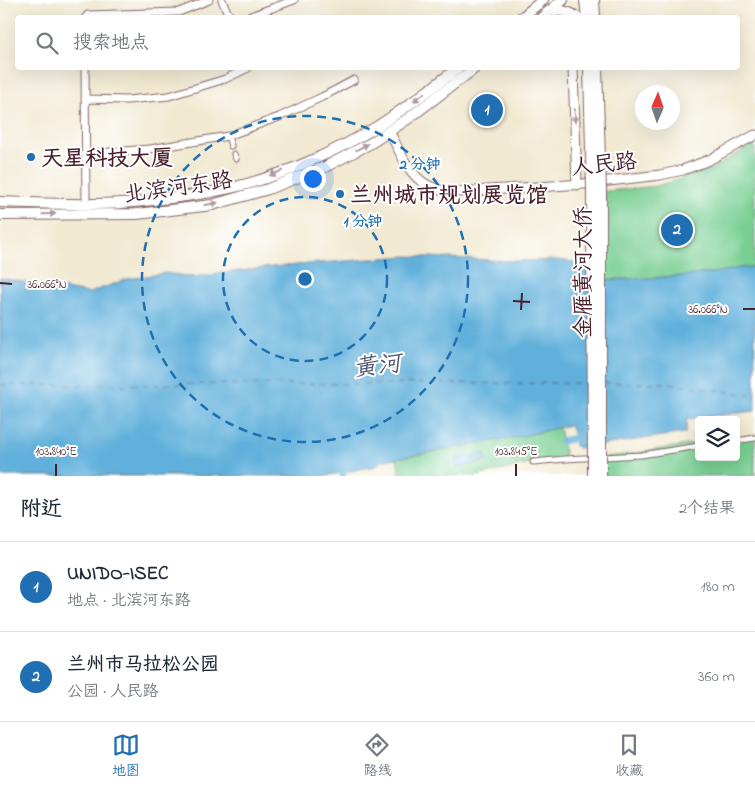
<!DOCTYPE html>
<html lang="zh">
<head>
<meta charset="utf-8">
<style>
	:root { --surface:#fff; --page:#f2f2f3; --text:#1f2937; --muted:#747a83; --line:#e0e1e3; --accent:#1f6fb2 }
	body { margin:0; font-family:"Indie Flower","LXGW WenKai TC",sans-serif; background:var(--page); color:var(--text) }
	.controls { position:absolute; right:15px; bottom:15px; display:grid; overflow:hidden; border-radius:5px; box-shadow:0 5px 20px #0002 }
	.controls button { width:45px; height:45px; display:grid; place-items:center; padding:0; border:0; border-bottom:1px solid var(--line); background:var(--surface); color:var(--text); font:25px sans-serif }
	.compass { position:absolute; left:635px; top:85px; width:45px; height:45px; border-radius:50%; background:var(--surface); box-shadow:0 5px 20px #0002; rotate:2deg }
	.you { position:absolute; left:312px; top:178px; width:18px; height:18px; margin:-12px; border:4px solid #fff; border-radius:50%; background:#1a73e8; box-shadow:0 0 0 8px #1a73e833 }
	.badge { display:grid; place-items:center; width:32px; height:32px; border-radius:50%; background:var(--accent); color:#fff; font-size:16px; font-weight:700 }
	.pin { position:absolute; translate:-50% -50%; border:2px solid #fff; box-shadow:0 1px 5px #0006 }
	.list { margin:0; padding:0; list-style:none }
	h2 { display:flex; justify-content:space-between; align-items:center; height:65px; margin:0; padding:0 20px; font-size:21px }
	h2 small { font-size:16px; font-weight:400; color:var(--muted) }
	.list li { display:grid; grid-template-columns:32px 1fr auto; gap:15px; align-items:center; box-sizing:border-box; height:90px; padding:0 20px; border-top:1px solid var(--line) }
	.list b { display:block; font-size:19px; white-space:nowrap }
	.list p { margin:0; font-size:16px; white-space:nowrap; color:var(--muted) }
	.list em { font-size:16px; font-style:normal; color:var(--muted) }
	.icon { flex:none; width:28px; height:28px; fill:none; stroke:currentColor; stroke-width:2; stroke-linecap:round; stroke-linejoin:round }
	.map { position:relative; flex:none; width:755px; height:476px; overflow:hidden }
	.search { position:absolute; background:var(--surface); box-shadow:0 5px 20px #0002; left:15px; right:15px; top:15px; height:55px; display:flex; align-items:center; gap:12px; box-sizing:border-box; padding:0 18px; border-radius:5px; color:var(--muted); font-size:19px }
	.sheet { height:245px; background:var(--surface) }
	nav { display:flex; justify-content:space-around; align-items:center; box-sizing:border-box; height:70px; border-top:1px solid var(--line); background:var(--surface); font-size:14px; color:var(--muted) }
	nav a { display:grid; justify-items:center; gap:2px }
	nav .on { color:var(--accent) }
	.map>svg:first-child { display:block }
	.green { fill:#79cf93; stroke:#62775f }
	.water { fill:#61b0db; stroke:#566883 }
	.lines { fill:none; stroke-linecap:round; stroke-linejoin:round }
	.canal { stroke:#61b0db; stroke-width:7 }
	.ferry { stroke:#535971; stroke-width:1; stroke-dasharray:6 5; stroke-linecap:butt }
	.pedestrian-casing { stroke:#846665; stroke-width:7 }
	.minor-casing { stroke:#846665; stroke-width:9 }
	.tertiary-casing { stroke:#846665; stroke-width:11 }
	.secondary-casing { stroke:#846665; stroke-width:12 }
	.primary-casing { stroke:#846665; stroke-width:12 }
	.pedestrian { stroke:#fff; stroke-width:5 }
	.minor { stroke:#fff; stroke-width:7 }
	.tertiary { stroke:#fff; stroke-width:9 }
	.secondary { stroke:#fff; stroke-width:10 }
	.primary { stroke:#fff; stroke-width:10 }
	.secondary-bridge-casing { stroke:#846665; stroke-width:12; stroke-linecap:butt }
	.secondary-bridge { stroke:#fff; stroke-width:10 }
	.oneway { fill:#ae9aa0 }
	.ticks { fill:none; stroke:#4a1f2b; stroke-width:2 }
	.ring { fill:none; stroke:#1f6fb2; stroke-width:2.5; stroke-dasharray:9 6 }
	.poi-dot { fill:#1f6fb2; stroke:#fff; stroke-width:2 }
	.labels { text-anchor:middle; stroke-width:4; stroke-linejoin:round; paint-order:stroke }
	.poi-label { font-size:22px; font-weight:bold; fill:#4a1f2b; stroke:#fff; text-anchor:start }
	.street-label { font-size:22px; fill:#4a1f2b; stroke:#fff }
	.water-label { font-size:24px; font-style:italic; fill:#535971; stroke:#fff }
	.ticks-label { font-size:12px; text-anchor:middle; fill:#4a1f2b; stroke:#fff; stroke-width:4; stroke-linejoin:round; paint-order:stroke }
	.centre { fill:#1f6fb2; stroke:#fff; stroke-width:2.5 }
	.ring-label { font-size:15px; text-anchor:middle; font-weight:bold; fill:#1f6fb2; stroke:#fff; stroke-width:4; stroke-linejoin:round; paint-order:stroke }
</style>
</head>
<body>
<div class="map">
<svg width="755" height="476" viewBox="0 0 755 476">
	<rect width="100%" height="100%" fill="#fff"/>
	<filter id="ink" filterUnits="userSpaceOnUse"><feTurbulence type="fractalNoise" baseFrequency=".02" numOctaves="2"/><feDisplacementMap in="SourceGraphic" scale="10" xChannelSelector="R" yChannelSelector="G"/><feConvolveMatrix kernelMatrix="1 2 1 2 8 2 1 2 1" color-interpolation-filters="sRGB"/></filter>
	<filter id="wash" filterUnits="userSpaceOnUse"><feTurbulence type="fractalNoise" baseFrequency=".0096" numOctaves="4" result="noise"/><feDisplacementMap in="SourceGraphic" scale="20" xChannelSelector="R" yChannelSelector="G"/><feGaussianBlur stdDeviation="1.12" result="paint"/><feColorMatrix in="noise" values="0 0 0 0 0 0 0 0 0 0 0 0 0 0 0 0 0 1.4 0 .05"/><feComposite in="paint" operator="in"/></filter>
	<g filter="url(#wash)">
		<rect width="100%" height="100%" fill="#f1e9d1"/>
		<path class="green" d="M755 143V267C741 267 727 271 713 273 675 277 636 279 598 280L599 192 656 186 710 170Z
			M559 427 565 456 477 476H400L397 458 527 435Z
			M755 435V476H603V458L699 443V457H736V438Z"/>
		<path class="water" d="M407 256 511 261 557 260 584 263 598 280C636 279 675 277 713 273 727 271 741 267 755 267V411L687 419 686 433C650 437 615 444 578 448L575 446V438L570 425 527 435 381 461 376 466 325 476H0V278L89 293 127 279 166 273 192 277 271 267Z
			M485 453 487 461 457 468 455 459Z"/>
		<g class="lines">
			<path class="canal" d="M562 441 575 438 581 432
				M343 463V476"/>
			<path class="ferry" d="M604 383H671L755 396
				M0 385 588 383"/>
		</g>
	</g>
	<g filter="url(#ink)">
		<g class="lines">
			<defs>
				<path id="pedestrian" d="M228 136 231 146
					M234 154 236 159
					M736 441 755 438
					M533 462 565 459 641 455 699 446"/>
				<path id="minor" d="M222 0 230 18
					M85 18 88 15 179 12 209 0
					M245 18 294 0
					M85 68 86 204
					M85 99 127 100 169 96 225 79 248 68
					M85 154 150 149 228 136 279 117 322 97 354 80"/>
				<path id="tertiary" d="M573 68 577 185
					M389 131C407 165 414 191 457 192L583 184 660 175 683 170 709 160 755 135"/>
				<path id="secondary" d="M585 0 587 18
					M594 0 595 18
					M548 12C559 9 569 11 578 18"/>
				<path id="primary" d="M521 18 543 0
					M541 18 563 0
					M0 202C40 203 81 206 122 203 160 200 198 196 235 187 282 176 337 151 378 126 406 108 432 88 458 68
					M0 215 137 214 212 205 268 189 325 167 371 143 409 118 475 68"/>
			</defs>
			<use href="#pedestrian" class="pedestrian-casing"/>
			<use href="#minor" class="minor-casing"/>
			<use href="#tertiary" class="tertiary-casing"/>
			<use href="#secondary" class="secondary-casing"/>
			<use href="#primary" class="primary-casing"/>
			<use href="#pedestrian" class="pedestrian"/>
			<use href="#minor" class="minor"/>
			<use href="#tertiary" class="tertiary"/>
			<use href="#secondary" class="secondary"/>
			<use href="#primary" class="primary"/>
			<defs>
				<path id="secondary-bridge" d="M589 68 592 190 593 476
					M597 68 601 190V476"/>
			</defs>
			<use href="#secondary-bridge" class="secondary-bridge-casing"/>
			<use href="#secondary-bridge" class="secondary-bridge"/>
		</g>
		<defs><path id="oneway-solid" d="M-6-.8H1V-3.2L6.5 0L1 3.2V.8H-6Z" transform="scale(1.25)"/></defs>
		<g class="oneway">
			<use href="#oneway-solid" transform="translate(419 97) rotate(143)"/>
			<use href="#oneway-solid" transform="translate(575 116) rotate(88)"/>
			<use href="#oneway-solid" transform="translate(362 147) rotate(-28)"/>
			<use href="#oneway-solid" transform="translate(276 173) rotate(159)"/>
			<use href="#oneway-solid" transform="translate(211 204) rotate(-10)"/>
			<use href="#oneway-solid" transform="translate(49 214) rotate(-1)"/>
		</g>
	</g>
	<path class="ticks" d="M0 283 12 284M513 301 530 302M743 309H755M521 310 522 293M56 476V464M516 476V464"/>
	<g class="ring">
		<circle cx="305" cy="279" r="82"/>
		<circle cx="305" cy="279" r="163"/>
	</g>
	<g class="poi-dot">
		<circle cx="31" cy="157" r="5"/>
		<circle cx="340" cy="194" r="5"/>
	</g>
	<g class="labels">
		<g class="poi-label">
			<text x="41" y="165">天星科技大厦</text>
			<text x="350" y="202">兰州城市规划展览馆</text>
		</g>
		<g class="street-label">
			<text transform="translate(604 163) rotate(-6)" y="8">人民路</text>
			<text transform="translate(178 186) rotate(-8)" y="8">北滨河东路</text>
			<text transform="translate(582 272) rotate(-90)" y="8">金雁黄河大侨</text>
		</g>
		<g class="water-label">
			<text transform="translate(377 365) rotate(-7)" y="8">黄河</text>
		</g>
	</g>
	<g class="ticks-label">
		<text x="47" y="288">36.066°N</text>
		<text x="708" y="313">36.066°N</text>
		<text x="56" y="455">103.840°E</text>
		<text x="516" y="455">103.845°E</text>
	</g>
	<circle cx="305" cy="279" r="8" class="centre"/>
	<g class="ring-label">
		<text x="420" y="169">2 分钟</text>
		<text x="363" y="226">1 分钟</text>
	</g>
</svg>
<div class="controls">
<button><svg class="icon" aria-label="layers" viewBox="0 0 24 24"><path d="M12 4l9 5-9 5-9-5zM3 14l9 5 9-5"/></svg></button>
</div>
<svg class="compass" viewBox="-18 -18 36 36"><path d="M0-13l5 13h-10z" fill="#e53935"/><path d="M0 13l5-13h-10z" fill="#747a83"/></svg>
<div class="you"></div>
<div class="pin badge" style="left:487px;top:110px">1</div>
<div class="pin badge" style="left:677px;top:230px">2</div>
<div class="search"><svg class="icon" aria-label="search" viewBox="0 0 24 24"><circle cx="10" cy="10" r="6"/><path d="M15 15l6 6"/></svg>搜索地点</div>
</div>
<section class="sheet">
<h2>附近<small>2个结果</small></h2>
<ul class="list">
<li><span class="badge">1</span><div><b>UNIDO-ISEC</b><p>地点 · 北滨河东路</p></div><em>180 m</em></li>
<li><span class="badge">2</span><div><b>兰州市马拉松公园</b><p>公园 · 人民路</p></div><em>360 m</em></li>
</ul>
</section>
<nav>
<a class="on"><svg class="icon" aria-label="map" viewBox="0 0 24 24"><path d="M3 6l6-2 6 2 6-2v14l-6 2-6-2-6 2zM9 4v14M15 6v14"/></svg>地图</a>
<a><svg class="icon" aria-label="directions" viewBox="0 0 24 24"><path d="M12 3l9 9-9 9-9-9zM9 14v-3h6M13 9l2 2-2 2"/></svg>路线</a>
<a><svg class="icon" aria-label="saved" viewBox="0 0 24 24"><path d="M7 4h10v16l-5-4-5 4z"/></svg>收藏</a>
</nav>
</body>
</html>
